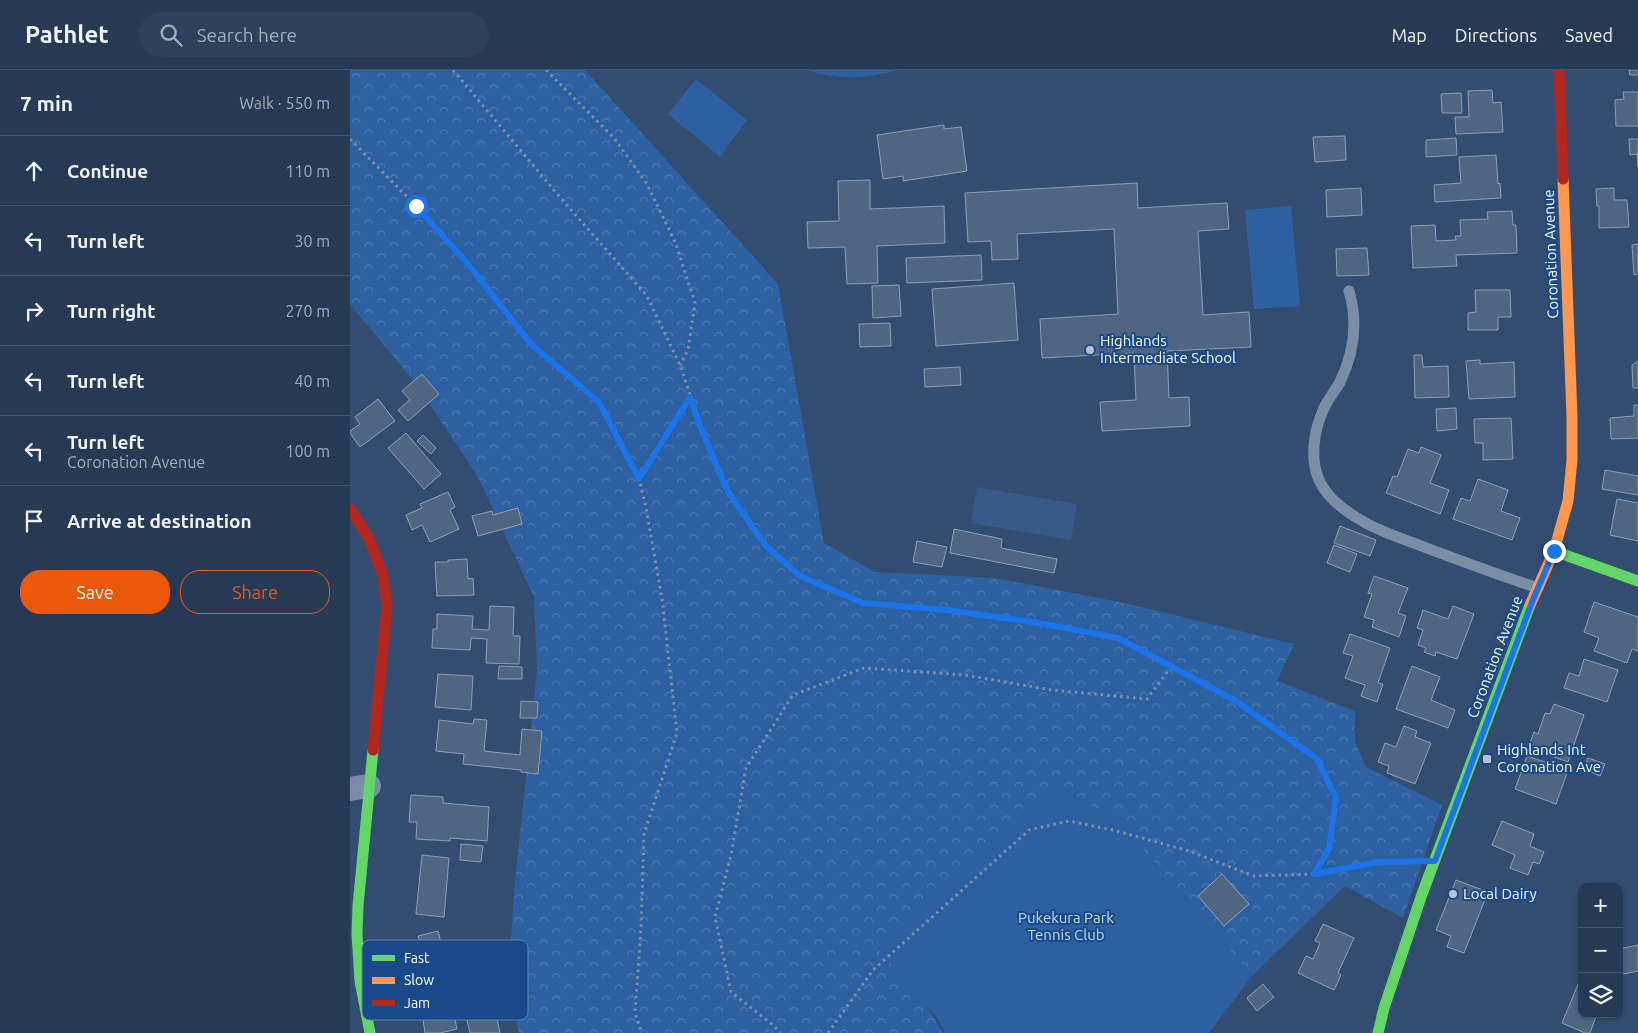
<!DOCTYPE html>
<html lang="en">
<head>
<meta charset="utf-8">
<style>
	:root { --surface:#263a55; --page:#2e415b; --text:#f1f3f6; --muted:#a4adb9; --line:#42546c; --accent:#ea580c }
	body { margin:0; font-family:Ubuntu,sans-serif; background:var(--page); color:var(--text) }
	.controls { position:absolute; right:15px; bottom:15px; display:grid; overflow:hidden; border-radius:10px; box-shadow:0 1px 4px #0004 }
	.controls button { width:45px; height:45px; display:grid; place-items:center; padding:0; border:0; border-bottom:1px solid var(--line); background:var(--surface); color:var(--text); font:25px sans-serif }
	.stop { position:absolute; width:15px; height:15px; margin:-11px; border:4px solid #1a73e8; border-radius:50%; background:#fff }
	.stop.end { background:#1a73e8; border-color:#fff; box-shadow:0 1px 5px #0008 }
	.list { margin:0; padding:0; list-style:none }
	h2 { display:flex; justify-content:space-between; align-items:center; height:65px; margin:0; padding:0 20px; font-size:21px }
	h2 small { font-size:16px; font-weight:400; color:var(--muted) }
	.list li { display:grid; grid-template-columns:32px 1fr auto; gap:15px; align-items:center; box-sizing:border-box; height:70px; padding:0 20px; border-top:1px solid var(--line) }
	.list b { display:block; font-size:19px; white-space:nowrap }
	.list p { margin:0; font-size:16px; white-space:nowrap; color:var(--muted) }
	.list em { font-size:16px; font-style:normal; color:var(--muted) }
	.actions { display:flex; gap:10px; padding:15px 20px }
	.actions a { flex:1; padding:11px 0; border:1px solid var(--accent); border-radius:20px; text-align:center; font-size:18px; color:var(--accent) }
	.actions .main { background:var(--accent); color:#fff }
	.icon { flex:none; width:28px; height:28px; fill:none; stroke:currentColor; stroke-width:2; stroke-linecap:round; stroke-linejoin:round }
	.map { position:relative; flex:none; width:1288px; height:963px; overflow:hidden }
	header { display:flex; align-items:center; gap:30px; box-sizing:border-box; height:70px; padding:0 25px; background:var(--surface); border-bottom:1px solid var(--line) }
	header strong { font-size:24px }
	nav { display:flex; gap:28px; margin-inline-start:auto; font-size:18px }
	.search { width:350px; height:45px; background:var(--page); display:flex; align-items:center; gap:12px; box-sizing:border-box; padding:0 18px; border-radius:28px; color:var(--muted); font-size:19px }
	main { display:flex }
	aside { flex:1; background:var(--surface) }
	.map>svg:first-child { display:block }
	.forest { fill:url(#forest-crowns) }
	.park { fill:#2c60a1 }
	.water { fill:#365988 }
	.building { fill:#4f6581; stroke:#8e9eb4 }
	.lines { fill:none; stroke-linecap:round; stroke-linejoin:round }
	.path { stroke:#7a8da5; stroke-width:3; stroke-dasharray:2.5 4; stroke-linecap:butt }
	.lane { stroke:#7a8da5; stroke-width:11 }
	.street { stroke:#7a8da5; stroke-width:24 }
	.fast { stroke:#63d668; stroke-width:11 }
	.slow { stroke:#ff974d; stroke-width:11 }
	.jam { stroke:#b3261e; stroke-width:11 }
	.route { stroke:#1a73e8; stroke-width:6 }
	.poi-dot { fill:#b8c1cd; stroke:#19498b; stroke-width:2 }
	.labels { text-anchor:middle; stroke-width:4; stroke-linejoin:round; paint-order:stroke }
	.street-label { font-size:15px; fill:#fff; stroke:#19498b }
	.poi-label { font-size:15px; fill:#fff; stroke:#19498b; text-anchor:start }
	.park-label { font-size:15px; fill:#c8defa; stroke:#19498b }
	.key { fill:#19498b; stroke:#5e80ae; stroke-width:1 }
	.key-label { font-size:14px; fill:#fff }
</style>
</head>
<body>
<header>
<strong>Pathlet</strong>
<div class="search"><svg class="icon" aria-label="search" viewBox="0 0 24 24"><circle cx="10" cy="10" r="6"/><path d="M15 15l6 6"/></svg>Search here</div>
<nav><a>Map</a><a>Directions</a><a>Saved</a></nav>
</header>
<main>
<aside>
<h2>7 min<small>Walk · 550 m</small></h2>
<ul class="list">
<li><svg class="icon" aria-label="ahead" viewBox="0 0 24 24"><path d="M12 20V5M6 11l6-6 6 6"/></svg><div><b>Continue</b></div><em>110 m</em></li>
<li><svg class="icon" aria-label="left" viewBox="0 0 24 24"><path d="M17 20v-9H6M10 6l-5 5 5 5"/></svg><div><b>Turn left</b></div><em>30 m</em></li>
<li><svg class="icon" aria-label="right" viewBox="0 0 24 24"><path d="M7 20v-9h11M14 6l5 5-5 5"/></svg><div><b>Turn right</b></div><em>270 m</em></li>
<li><svg class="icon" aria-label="left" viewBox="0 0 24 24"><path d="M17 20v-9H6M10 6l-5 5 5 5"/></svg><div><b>Turn left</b></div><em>40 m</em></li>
<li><svg class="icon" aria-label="left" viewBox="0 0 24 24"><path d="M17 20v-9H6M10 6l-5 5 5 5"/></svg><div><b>Turn left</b><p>Coronation Avenue</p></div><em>100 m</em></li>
<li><svg class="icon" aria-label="arrive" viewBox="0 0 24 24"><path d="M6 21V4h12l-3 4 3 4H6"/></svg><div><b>Arrive at destination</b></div></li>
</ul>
<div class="actions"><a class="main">Save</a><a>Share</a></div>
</aside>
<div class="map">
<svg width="1288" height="963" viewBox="0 0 1288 963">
	<defs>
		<pattern id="forest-crowns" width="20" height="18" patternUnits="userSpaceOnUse" patternTransform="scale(1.25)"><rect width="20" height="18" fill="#2c60a1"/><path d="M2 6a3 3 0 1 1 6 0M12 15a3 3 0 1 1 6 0" fill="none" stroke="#4c78af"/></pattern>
	</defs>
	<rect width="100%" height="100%" fill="#334d71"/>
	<path class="forest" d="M0 0H235L428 214 474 473 525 502 645 508 774 533 944 574 927 611 1005 641V672L1016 697 1092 735 1053 848 995 816 902 906 766 749 710 719 529 879 575 933 593 963H169L158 915 164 822 187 601 184 527 128 407 67 315 0 234Z"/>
	<path class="park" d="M457 0H548C518 9 487 10 457 0Z
		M346 9 397 50 370 87 318 44Z
		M941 136 950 236 904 239 895 140Z
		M710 719 766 749 902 906 859 963H595L588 949 529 879Z"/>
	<path class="water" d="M627 417 727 434 721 470 621 453Z"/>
	<path class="building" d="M1279 0H1288V5H1280Z
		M1142 20 1143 33 1151 32 1153 62 1106 64 1105 47H1119L1118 21Z
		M1273 22H1288V56H1266L1265 30 1274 29Z
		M1111 23 1112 43H1092L1091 24Z
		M594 55V59L611 57 617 101 553 111V106L533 109 527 65Z
		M995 66 996 90 965 92 963 67Z
		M1106 68 1107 85 1076 87V70Z
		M1279 69H1288V97L1287 84 1280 85Z
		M1146 85 1148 114 1150 113 1151 128 1085 132 1084 115 1111 113 1109 87Z
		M520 110V139L594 136 595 173 527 176 528 213 497 214 495 177 458 178 457 152 489 151 488 111Z
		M787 113 788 138 877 133 879 159 848 161 853 245 899 242 901 277 817 281 819 328 839 327 840 356 752 361 750 332 786 330 784 283 692 288 690 249 768 244 764 159 667 164 668 189 642 190 641 171 618 172 615 123Z
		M1011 118 1012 145 977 147 976 120Z
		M1264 118V130H1277L1279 157 1249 158V136H1247L1246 119Z
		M1162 141 1163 155H1166L1167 183 1106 185 1107 196 1063 198 1061 156 1085 155 1086 171 1106 170 1105 166H1111L1110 150 1138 149 1137 142Z
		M1288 174V204L1284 205 1282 175Z
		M1017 178 1019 205 987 206 986 179Z
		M631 185 632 210 557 213 556 188Z
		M664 213 668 270 586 276 582 219Z
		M549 215 551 246 523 248 522 216Z
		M1125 220H1160L1161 247H1148V260H1118V243L1126 242Z
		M540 253 541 276 510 277 509 254Z
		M1064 285H1072L1073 297 1098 296 1099 327 1065 328Z
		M1130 290V294L1164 292 1165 327 1119 329 1116 291Z
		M1288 291V318H1283L1282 295Z
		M610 297 611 315 575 317 574 299Z
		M72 304 89 324 58 351 48 340 60 330 52 321Z
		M28 329 45 351 10 377 0 363V361L10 354 5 347Z
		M1284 335H1288V368L1261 369 1260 348 1284 346Z
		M1106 338 1107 359 1087 361 1086 339Z
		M1161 348 1163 389 1133 390V373H1125L1124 349Z
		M56 363 91 404 74 419 38 378Z
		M73 365 86 378 81 384 67 371Z
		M1071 377 1091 385 1080 413 1099 420 1090 444 1036 423 1043 406 1047 407 1058 379 1069 383Z
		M1255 400 1288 406V425L1252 419Z
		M1128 409 1158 420 1151 441 1170 448 1162 470 1103 449 1111 428 1120 431Z
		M98 422 105 437 100 440 109 459 80 472 72 455 62 460 56 445 72 438 70 434Z
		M1267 429 1288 433V471L1260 465Z
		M168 438 172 454 128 466 122 446 142 441 143 445Z
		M990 456 1026 470 1020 486 984 473Z
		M604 459 652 469 651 478 707 489 704 503 600 483Z
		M567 471 597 477 592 497 563 492Z
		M984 475 1007 484 1000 502 977 493Z
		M117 489 118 509 123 508 124 525 87 526 85 492H98V490Z
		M1024 506 1058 518 1048 543 1056 546 1049 567 1022 557 1024 550 1014 547 1022 524 1018 523Z
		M1244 532 1288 547V581L1282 579 1277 593 1244 581 1249 568 1234 562Z
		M140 536 164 537 163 566H170L169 594 136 593 137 569 121 568 120 580 82 578 83 559H87V544L123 546 122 559 139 560Z
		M1103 536 1124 544 1107 589 1086 582 1085 586 1074 582 1076 578 1068 575 1073 560 1067 558 1073 540 1098 549Z
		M1000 564 1040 578 1028 613 1033 614 1027 632 1011 626 1015 615 995 608 1003 586 993 583Z
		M1234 589 1268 600 1257 632 1214 618 1219 603 1229 606Z
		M149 596 172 597V609H148Z
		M1062 596 1090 607 1081 630 1105 640 1098 658 1046 639Z
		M88 604 123 606 121 640 85 637Z
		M171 631 188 632 187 648H170Z
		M1204 634 1234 645 1218 692 1178 678 1184 662 1188 664 1195 643 1200 644Z
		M124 649 137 650 134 681 170 685 172 659 192 661 188 704 171 702V700L113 694 114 684 86 681 89 650 123 654Z
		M1054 656 1067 661 1065 667 1081 673 1065 714 1037 703 1039 696 1028 692 1035 673 1046 677Z
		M1177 686 1218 700 1206 734 1165 719Z
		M1238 688 1255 694 1250 706 1234 699Z
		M61 725 93 727V733L139 737 137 771 100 768V771L66 769 67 752H59Z
		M1152 751 1184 764 1180 776 1194 782 1189 794 1183 792 1178 805 1160 798 1165 785 1142 775Z
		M111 774 133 776 131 792 110 790Z
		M72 785 99 788 94 847 66 844Z
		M872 804 899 834 874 856 848 826Z
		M1106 810 1138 822 1114 883 1097 877 1101 866 1086 860Z
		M973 854 1004 868 988 903 991 905 984 920 948 903 956 886 963 889 970 873 965 871Z
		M88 861 101 913 71 920 61 881 72 879 68 866Z
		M1288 875V901L1269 905V879Z
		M1231 907 1232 944H1247L1240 963H1235L1212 953Z
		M913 914 924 927 907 941 897 928Z
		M101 931 107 959 90 963H75L73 949H75L73 937Z
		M146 943 150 963H120L117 950Z"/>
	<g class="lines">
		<path class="path" d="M103 0 209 126 297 226 330 295 352 361 378 422 416 476 450 506 513 533 597 540 683 552 768 569 821 597 797 629 702 620 615 605 514 598 443 625 396 698 381 785 365 847 381 922 423 955 430 963
			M196 0 264 68 297 114 326 174 345 233 338 280 330 295
			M0 69 66 136 118 194 181 274 249 332 289 409 296 438 312 529 327 663 294 764 291 859 285 943 292 963
			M289 409 340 328
			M964 804 1028 791H1060
			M478 963 523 900 679 760 719 751 763 760 839 781 904 806 964 804 979 779 986 728 967 689 885 631 821 597"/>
		<path class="lane" d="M999 221C1008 252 1004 283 990 312 985 321 978 329 974 338 964 360 959 390 970 412 978 429 998 443 1014 452 1033 463 1054 469 1074 477 1111 491 1149 505 1188 518"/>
		<path class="street" d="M0 719 19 716"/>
		<path class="fast" d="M1204 481 1288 511
			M20 963 10 911 7 864 8 836 23 680
			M1028 963 1034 938 1071 827 1180 535"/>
		<path class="slow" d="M1180 535 1204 481 1218 431 1222 390V347L1213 109"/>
		<path class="jam" d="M1209 0 1213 109
			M0 439 19 469 32 503 37 535 23 680"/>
	</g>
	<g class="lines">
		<path class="route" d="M66 136 118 194 181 274 249 332 289 409 340 327 352 361 378 422 416 476 450 506 513 533 597 540 683 552 768 568 886 631 967 689 986 728 979 779 964 804 1028 792 1085 791 1182 532 1204 481"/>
	</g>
	<g class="poi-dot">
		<circle cx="740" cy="280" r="5"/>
		<rect x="1132" y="684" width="10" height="10" rx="2.5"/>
		<circle cx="1103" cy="824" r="5"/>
	</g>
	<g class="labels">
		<g class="street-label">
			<text transform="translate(1201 184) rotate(-92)" y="5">Coronation Avenue</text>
			<text transform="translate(1145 587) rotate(-69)" y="5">Coronation Avenue</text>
		</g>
		<g class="poi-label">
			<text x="750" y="276">Highlands<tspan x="750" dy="17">Intermediate School</tspan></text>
			<text x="1147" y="685">Highlands Int<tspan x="1147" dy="17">Coronation Ave</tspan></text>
			<text x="1113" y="829">Local Dairy</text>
		</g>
		<g class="park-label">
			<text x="716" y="853">Pukekura Park<tspan x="716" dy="17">Tennis Club</tspan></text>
		</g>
	</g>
	<rect x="12" y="870" width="166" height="80" rx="8" class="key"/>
	<rect x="22" y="885" width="23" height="6" fill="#63d668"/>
	<rect x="22" y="907" width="23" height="7" fill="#ff974d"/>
	<rect x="22" y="930" width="23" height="6" fill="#b3261e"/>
	<g class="key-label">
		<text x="54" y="893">Fast</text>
		<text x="54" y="915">Slow</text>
		<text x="54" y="938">Jam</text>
	</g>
</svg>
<div class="controls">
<button>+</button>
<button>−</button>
<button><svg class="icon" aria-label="layers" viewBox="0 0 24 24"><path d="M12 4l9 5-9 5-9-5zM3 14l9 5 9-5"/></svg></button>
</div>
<div class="stop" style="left:66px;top:136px"></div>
<div class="stop end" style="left:1204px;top:481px"></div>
</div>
</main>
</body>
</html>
